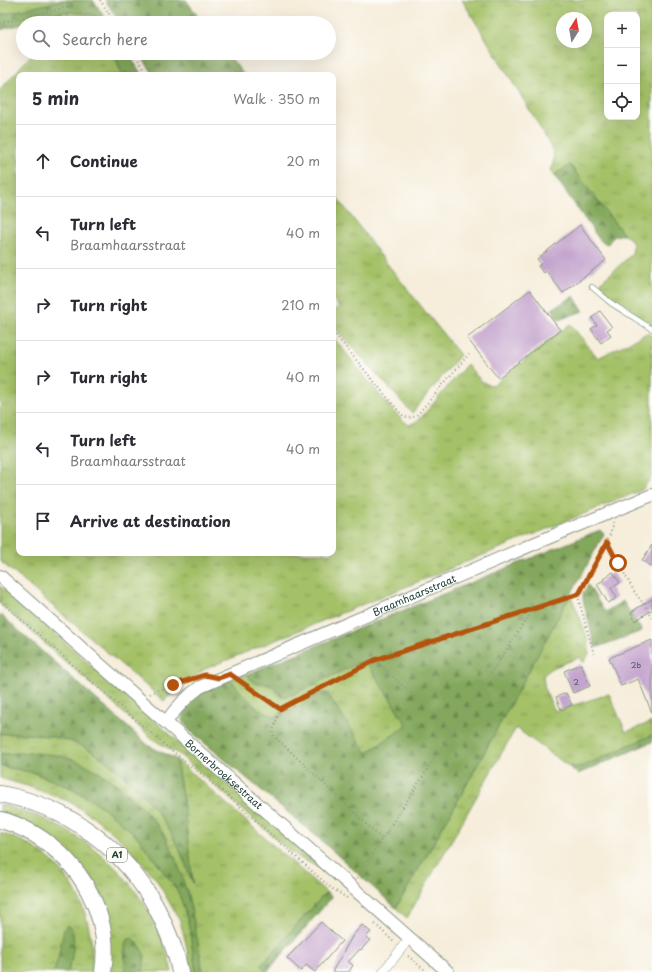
<!DOCTYPE html>
<html lang="en">
<head>
<meta charset="utf-8">
<style>
	:root { --surface:#fff; --page:#f7f7f7; --text:#2b2b33; --muted:#7c7c81; --line:#e1e1e2 }
	body { margin:0; font-family:"Playpen Sans",sans-serif; background:var(--page); color:var(--text) }
	.controls { position:absolute; right:12px; top:12px; display:grid; overflow:hidden; border-radius:8px; box-shadow:0 4px 16px #0002 }
	.controls button { width:36px; height:36px; display:grid; place-items:center; padding:0; border:0; border-bottom:1px solid var(--line); background:var(--surface); color:var(--text); font:20px sans-serif }
	.compass { position:absolute; left:556px; top:12px; width:36px; height:36px; border-radius:50%; background:var(--surface); box-shadow:0 4px 16px #0002; rotate:11deg }
	.stop { position:absolute; width:12px; height:12px; margin:-9px; border:3px solid #b45309; border-radius:50%; background:#fff }
	.stop.end { background:#b45309; border-color:#fff; box-shadow:0 1px 4px #0008 }
	.list { margin:0; padding:0; list-style:none }
	h2 { display:flex; justify-content:space-between; align-items:center; height:52px; margin:0; padding:0 16px; font-size:17px }
	h2 small { font-size:13px; font-weight:400; color:var(--muted) }
	.list li { display:grid; grid-template-columns:26px 1fr auto; gap:12px; align-items:center; box-sizing:border-box; height:72px; padding:0 16px; border-top:1px solid var(--line) }
	.list b { display:block; font-size:15px; white-space:nowrap }
	.list p { margin:0; font-size:13px; white-space:nowrap; color:var(--muted) }
	.list em { font-size:13px; font-style:normal; color:var(--muted) }
	.icon { flex:none; width:22px; height:22px; fill:none; stroke:currentColor; stroke-width:2; stroke-linecap:round; stroke-linejoin:round }
	.map { position:relative; flex:none; width:652px; height:972px; overflow:hidden }
	.search { position:absolute; background:var(--surface); box-shadow:0 4px 16px #0002; left:16px; top:16px; width:320px; height:44px; display:flex; align-items:center; gap:10px; box-sizing:border-box; padding:0 14px; border-radius:22px; color:var(--muted); font-size:15px }
	.panel { position:absolute; background:var(--surface); box-shadow:0 4px 16px #0002; left:16px; top:72px; width:320px; height:484px; border-radius:8px }
	.map>svg:first-child { display:block }
	.grass { fill:url(#grass-tufts); stroke:#627f4e; fill-rule:evenodd }
	.forest { fill:url(#forest-firs); stroke:#517248 }
	.building { fill:#c4a4ce }
	.lines { fill:none; stroke-linecap:round; stroke-linejoin:round }
	.lane-casing { stroke:#8a9587; stroke-width:6 }
	.street-casing { stroke:#8a9587; stroke-width:10 }
	.secondary-casing { stroke:#8a9587; stroke-width:14 }
	.highway-casing { stroke:#8a9587; stroke-width:18 }
	.path { stroke:#8a9587; stroke-width:2; stroke-dasharray:1 3; stroke-linecap:butt }
	.lane { stroke:#fff; stroke-width:4.5 }
	.street { stroke:#fff; stroke-width:9 }
	.secondary { stroke:#fff; stroke-width:12 }
	.highway { stroke:#fff; stroke-width:16 }
	.route { stroke:#b45309; stroke-width:5 }
	.labels { text-anchor:middle; stroke-width:3; stroke-linejoin:round; paint-order:stroke }
	.number-label { font-size:8px; fill:#48575a }
	.shield { fill:#fdfcf7; stroke:#62766e; stroke-width:1 }
	.shield-label { font-size:9px; font-weight:bold; fill:#1f3d34 }
	.street-label { font-size:10px; fill:#1f3d34; stroke:#fdfcf7 }
</style>
</head>
<body>
<div class="map">
<svg width="652" height="972" viewBox="0 0 652 972">
	<defs>
		<pattern id="grass-tufts" width="24" height="20" patternUnits="userSpaceOnUse"><rect width="24" height="20" fill="#a4c168"/><path d="M3 7l-1-3M5 7V3M7 7l1-3M15 17l-1-3M17 17v-4M19 17l1-3" fill="none" stroke="#859e56"/></pattern>
		<pattern id="forest-firs" width="22" height="20" patternUnits="userSpaceOnUse"><rect width="22" height="20" fill="#83a75c"/><path d="M5 1l3.5 6h-7zM16 11l3.5 6h-7z" fill="#6b894d"/></pattern>
	</defs>
	<rect width="100%" height="100%" fill="#fdfcf7"/>
	<filter id="ink" filterUnits="userSpaceOnUse"><feTurbulence type="fractalNoise" baseFrequency=".025" numOctaves="2"/><feDisplacementMap in="SourceGraphic" scale="8" xChannelSelector="R" yChannelSelector="G"/><feConvolveMatrix kernelMatrix="1 2 1 2 8 2 1 2 1" color-interpolation-filters="sRGB"/></filter>
	<filter id="wash" filterUnits="userSpaceOnUse"><feTurbulence type="fractalNoise" baseFrequency=".012" numOctaves="4" result="noise"/><feDisplacementMap in="SourceGraphic" scale="16" xChannelSelector="R" yChannelSelector="G"/><feGaussianBlur stdDeviation="0.9" result="paint"/><feColorMatrix in="noise" values="0 0 0 0 0 0 0 0 0 0 0 0 0 0 0 0 0 1.4 0 .05"/><feComposite in="paint" operator="in"/></filter>
	<g filter="url(#wash)">
		<rect width="100%" height="100%" fill="#f6edda"/>
		<path class="grass" d="M0 0H64L0 15Z
			M462 0H652V326L625 310 612 300 600 283 631 255C635 246 633 239 624 235L570 165 554 175 551 170 554 159 553 151 537 122ZM607 15H637V117H607ZM562 18H586V42H562Z
			M68 12C80 11 96 12 103 23H60L67 15Z
			M33 53H114L122 75H19V553H333V337L384 400 400 418 409 425 419 420 467 364C475 373 483 388 495 384L570 324 598 358 647 333 652 336V476L642 490 205 669 177 689 164 701 0 561V90Z
			M333 192 385 261 460 355 412 413 333 326V311L339 307 333 299Z
			M0 586 328 872 300 858 285 847 180 755 154 740 0 604Z
			M570 595C576 607 591 641 589 653 588 656 586 659 584 662H583L580 657 550 669 543 676 545 691 555 711 609 694 626 732 652 722V735L581 767 568 766 516 728 407 918 396 908 456 804Z
			M365 660 407 725 367 753 327 693H320L292 710 275 717 258 709 242 694 231 680 247 674 254 683H263L273 686 330 676Z
			M0 734C22 733 45 734 67 740 103 750 146 792 166 823 177 841 184 861 192 881L184 807 176 759 326 892 261 966 267 972H203L195 927 187 890 73 759 36 753 0 754Z
			M0 766 35 773 73 789 104 808 136 835 178 891 188 921 196 972H192L186 944 180 921 156 879 120 839 94 817 68 801 27 786 0 778Z
			M0 804C85 825 153 885 172 972H143L145 955 124 950 125 965 124 972H108L91 886 0 817Z
			M0 833C56 849 86 891 92 947 93 955 92 964 91 972H68L72 958 64 930 58 959 54 972H0Z"/>
		<path class="forest" d="M64 0H93L109 23H103L100 19 90 14 69 12 0 30V15Z
			M105 0H186L203 23H120Z
			M114 53H128L142 75H122Z
			M139 53H227L244 75H154Z
			M570 165 624 235C616 234 612 237 608 244L602 242 599 239 554 175Z
			M574 296 583 311 559 320 552 309Z
			M600 530 604 534 456 804 396 908 315 835 189 730 182 721C184 695 211 689 231 680L242 694 258 709 275 717 292 710 320 693H327L367 753 407 725 365 660 292 695 281 697C272 685 270 683 254 683L247 674Z
			M588 585 605 612 623 601 642 631 598 647H595L583 600V593Z
			M0 614 149 746 176 759 184 807 193 883C175 832 153 799 111 765 98 755 83 744 66 740 45 734 22 733 0 734Z
			M652 735V742L578 774 568 766 581 767Z
			M16 753C36 753 55 753 74 760 106 770 151 810 167 840 188 881 195 927 203 972H196L188 921 178 891 136 835 104 808 73 789 35 773 0 766V754Z
			M326 892 332 897 267 972 261 966Z
			M66 926H70C78 935 71 961 68 972H54L58 959 64 929Z
			M131 938C146 948 145 956 143 972H124C126 961 124 951 126 941Z"/>
		<g id="blocks">
			<path class="building" d="M580 225 606 260 563 293 546 271 544 273 538 266 541 264 537 259Z
				M530 290 560 330 498 378 467 338Z
				M600 311 612 327 607 330 611 335 601 343 591 329 597 325 592 318Z
				M652 545V567L642 560Z
				M613 572 620 583 611 588 617 598 608 603 597 584 604 580 603 579Z
				M652 599V610L635 621 631 612Z
				M652 640V713L638 679 621 686 609 658Z
				M581 664 590 686 573 693 564 671Z
				M566 693 572 705 561 710 556 697Z
				M321 922 342 941 315 972 306 965 301 971 287 958Z
				M362 925 371 932 366 937 370 940 361 950 360 949 348 962 353 965 349 972H332L353 935Z"/>
		</g>
	</g>
	<g filter="url(#ink)">
		<use href="#blocks" fill-opacity="0" stroke="#8a9587" stroke-width="1"/>
		<g class="lines">
			<defs>
				<path id="lane" d="M592 287 611 303 652 329"/>
				<path id="street" d="M383 972 401 949 409 938"/>
				<g id="secondary">
					<path id="s1" d="M0 576 448 972"/>
					<path id="s2" d="M166 722C176 708 186 697 200 687L538 542 652 495"/>
				</g>
				<path id="highway" d="M0 794C68 806 125 849 157 909 167 929 176 950 180 972
					M0 820C12 822 23 828 34 834 81 862 112 916 103 972"/>
			</defs>
			<use href="#lane" class="lane-casing"/>
			<use href="#street" class="street-casing"/>
			<use href="#secondary" class="secondary-casing"/>
			<use href="#highway" class="highway-casing"/>
			<path class="path" d="M100 0 115 23
				M0 23 67 7 69 0
				M134 53 148 75
				M333 332 401 414 406 417 412 418 418 414 469 354
				M607 542 635 593 647 608 652 618
				M0 601 130 715 171 750 226 794 331 888 347 898
				M594 654 579 601V594C587 579 613 539 612 523
				M375 660 452 732 534 608 579 594
				M241 681 280 709 375 660 534 608
				M150 694 155 691 191 680
				M280 709 272 734 382 839 452 732
				M189 730 192 727 202 699
				M357 878 382 839
				M375 924 395 943
				M408 956 427 972"/>
			<use href="#lane" class="lane"/>
			<use href="#street" class="street"/>
			<use href="#secondary" class="secondary"/>
			<use href="#highway" class="highway"/>
		</g>
	</g>
	<g class="lines" filter="url(#ink)">
		<path class="route" d="M173 685 205 675 219 678 230 674 280 709 375 660 579 594 607 542 618 563"/>
	</g>
	<g class="labels">
		<g class="number-label">
			<text x="636" y="668">2b</text>
			<text x="576" y="685">2</text>
		</g>
		<rect class="shield" x="107" y="848" width="20" height="14" rx="3"/>
		<g class="shield-label">
			<text x="117" y="858">A1</text>
		</g>
		<g class="street-label">
			<text dy="4" stroke="none"><textPath href="#s2" startOffset="282">Braamhaarsstraat</textPath></text>
			<text dy="4" stroke="none"><textPath href="#s1" startOffset="299">Bornerbroeksestraat</textPath></text>
		</g>
	</g>
</svg>
<div class="controls">
<button>+</button>
<button>−</button>
<button><svg class="icon" aria-label="locate" viewBox="0 0 24 24"><circle cx="12" cy="12" r="6"/><path d="M12 2v4M12 18v4M2 12h4M18 12h4"/></svg></button>
</div>
<svg class="compass" viewBox="-18 -18 36 36"><path d="M0-13l5 13h-10z" fill="#e53935"/><path d="M0 13l5-13h-10z" fill="#7c7c81"/></svg>
<div class="stop" style="left:618px;top:563px"></div>
<div class="stop end" style="left:173px;top:685px"></div>
<div class="search"><svg class="icon" aria-label="search" viewBox="0 0 24 24"><circle cx="10" cy="10" r="6"/><path d="M15 15l6 6"/></svg>Search here</div>
<section class="panel">
<h2>5 min<small>Walk · 350 m</small></h2>
<ul class="list">
<li><svg class="icon" aria-label="ahead" viewBox="0 0 24 24"><path d="M12 20V5M6 11l6-6 6 6"/></svg><div><b>Continue</b></div><em>20 m</em></li>
<li><svg class="icon" aria-label="left" viewBox="0 0 24 24"><path d="M17 20v-9H6M10 6l-5 5 5 5"/></svg><div><b>Turn left</b><p>Braamhaarsstraat</p></div><em>40 m</em></li>
<li><svg class="icon" aria-label="right" viewBox="0 0 24 24"><path d="M7 20v-9h11M14 6l5 5-5 5"/></svg><div><b>Turn right</b></div><em>210 m</em></li>
<li><svg class="icon" aria-label="right" viewBox="0 0 24 24"><path d="M7 20v-9h11M14 6l5 5-5 5"/></svg><div><b>Turn right</b></div><em>40 m</em></li>
<li><svg class="icon" aria-label="left" viewBox="0 0 24 24"><path d="M17 20v-9H6M10 6l-5 5 5 5"/></svg><div><b>Turn left</b><p>Braamhaarsstraat</p></div><em>40 m</em></li>
<li><svg class="icon" aria-label="arrive" viewBox="0 0 24 24"><path d="M6 21V4h12l-3 4 3 4H6"/></svg><div><b>Arrive at destination</b></div></li>
</ul>
</section>
</div>
</body>
</html>
